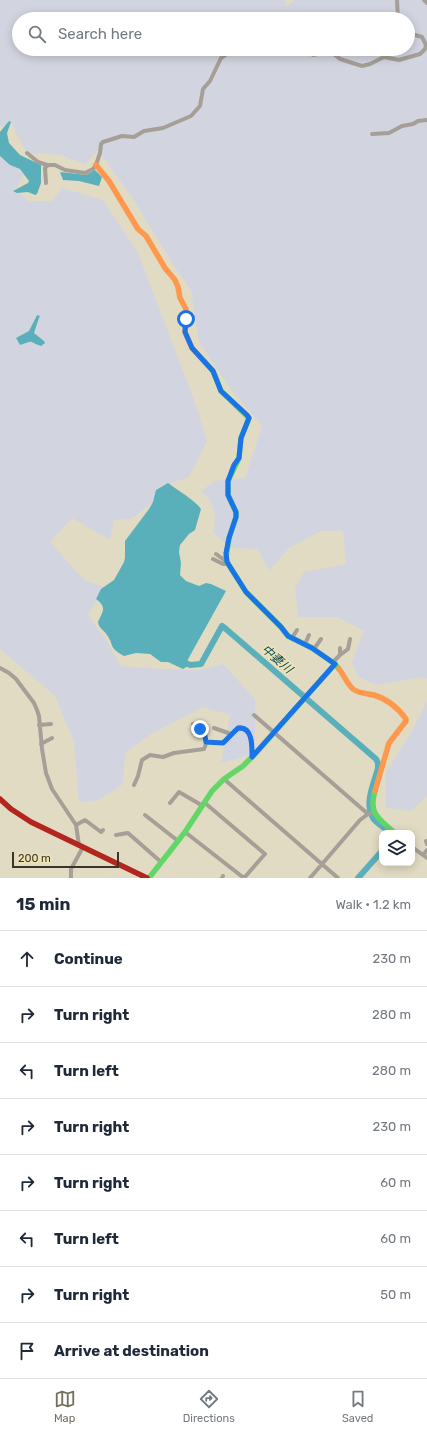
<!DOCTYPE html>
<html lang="en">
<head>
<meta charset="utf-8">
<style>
	:root { --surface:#fff; --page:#f6f6f7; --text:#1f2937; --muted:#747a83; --line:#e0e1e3; --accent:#746f5d }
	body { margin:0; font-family:Rubik,"Noto Sans JP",sans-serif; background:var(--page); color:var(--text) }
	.controls { position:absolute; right:12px; bottom:12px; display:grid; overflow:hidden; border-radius:8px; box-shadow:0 2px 10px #0003 }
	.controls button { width:36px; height:36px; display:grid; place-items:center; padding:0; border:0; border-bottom:1px solid var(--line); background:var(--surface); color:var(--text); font:20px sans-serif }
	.scale { position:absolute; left:12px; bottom:10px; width:107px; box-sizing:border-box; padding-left:4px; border:2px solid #3a3525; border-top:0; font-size:11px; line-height:14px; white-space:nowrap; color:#3a3525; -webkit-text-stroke:3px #eee2b7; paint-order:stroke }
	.stop { position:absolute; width:12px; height:12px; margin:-9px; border:3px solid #1a73e8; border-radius:50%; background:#fff }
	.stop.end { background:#1a73e8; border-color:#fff; box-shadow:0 1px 4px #0008 }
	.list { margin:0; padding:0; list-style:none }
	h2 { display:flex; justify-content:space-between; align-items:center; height:52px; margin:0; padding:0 16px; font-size:17px }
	h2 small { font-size:13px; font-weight:400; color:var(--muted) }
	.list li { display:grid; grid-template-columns:26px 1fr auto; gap:12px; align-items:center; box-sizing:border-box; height:56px; padding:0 16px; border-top:1px solid var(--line) }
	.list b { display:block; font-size:15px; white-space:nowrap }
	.list em { font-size:13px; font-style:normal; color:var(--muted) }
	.icon { flex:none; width:22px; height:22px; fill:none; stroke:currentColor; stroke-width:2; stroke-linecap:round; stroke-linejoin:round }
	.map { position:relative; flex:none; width:427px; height:878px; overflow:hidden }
	.search { position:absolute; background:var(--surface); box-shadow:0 2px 10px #0003; left:12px; right:12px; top:12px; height:44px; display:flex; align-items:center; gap:10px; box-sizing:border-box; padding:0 14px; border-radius:22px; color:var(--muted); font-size:15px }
	.sheet { height:500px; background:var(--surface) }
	nav { display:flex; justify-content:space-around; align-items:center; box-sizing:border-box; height:56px; border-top:1px solid var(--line); background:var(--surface); font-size:11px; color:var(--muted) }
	nav a { display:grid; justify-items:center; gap:2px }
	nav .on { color:var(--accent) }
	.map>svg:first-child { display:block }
	.green { fill:#d2d5e0; fill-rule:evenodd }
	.water { fill:#5ab0ba }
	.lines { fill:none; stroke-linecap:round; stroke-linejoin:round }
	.river { stroke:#5ab0ba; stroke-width:6 }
	.street { stroke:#a69f97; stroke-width:4 }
	.fast { stroke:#63d668; stroke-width:5.5 }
	.slow { stroke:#ff974d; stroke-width:5.5 }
	.jam { stroke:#b3261e; stroke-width:5.5 }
	.route { stroke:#1a73e8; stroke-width:5 }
	.labels { text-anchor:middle; stroke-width:3.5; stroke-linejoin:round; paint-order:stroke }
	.water-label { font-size:12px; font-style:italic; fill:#064d59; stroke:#eee2b7 }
</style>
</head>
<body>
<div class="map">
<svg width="427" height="878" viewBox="0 0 427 878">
	<rect width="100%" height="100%" fill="#e1dbc4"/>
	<path class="green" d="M0 0H286V7L294 0H427V679L424 677 376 685 358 677 352 662 364 631 337 617H298L295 588 304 572 346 564 343 531H321L289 548 269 571 258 549 231 548 213 533C217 515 216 505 201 491L214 481 245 478 262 426 230 388 199 342 191 290 176 269 131 196 98 150 85 164 61 155 27 153 16 133 11 122 4 127 0 126ZM19 19H408V49H19Z
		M0 150 24 174 15 190 28 201H52L62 188 103 200 138 253 196 405 207 441 189 477 159 487 153 502 131 519 114 520 110 540 72 518 50 542 84 580 104 587 88 615 106 640 121 666 162 669 200 670 223 664 255 699V754L221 763 230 715 203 707 151 734 125 753 123 784 99 800 79 802 74 742 55 696 0 649ZM36 315 39 320 34 333 44 341 42 345 40 346 32 341 18 342 16 340 20 335 29 331Z
		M427 701V796L411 811 386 808V772L412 731Z"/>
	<path class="water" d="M9 121 11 122 7 133 9 143 20 155 41 165V183L37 194 35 195 28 192 17 193 13 191 28 183 29 181 20 169 10 165 0 156V132Z
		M95 170 102 177 99 186 79 181 63 180 60 172 86 175Z
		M37 315 40 316 39 318 34 333 44 341 45 343 41 346C27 341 35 340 20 345L16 338 29 331Z
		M168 483C177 490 195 500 201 509L195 530 189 534 180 545 179 552 181 563 180 575 186 581 199 586 206 583 211 584 226 591 187 661 188 666 183 669 168 662H161L150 654 136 653 124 656C108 647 115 647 107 635 104 630 99 629 98 622 102 612 108 608 96 599L101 589 114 580 124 562 125 558V541L149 509 153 502 156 490Z"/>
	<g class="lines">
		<path class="river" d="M181 660 190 665 201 664 222 626 226 629 376 759 378 763V768C374 784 364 803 373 818 377 824 385 827 390 833
			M358 878 382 851"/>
		<path class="street" d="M397 0 398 19
			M424 0 427 3
			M306 49 313 55 330 51 340 59 362 66 370 64 384 57 399 60 420 54 425 49 426 45 422 37 408 33
			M372 134 389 133 402 126 413 124 418 121 427 120
			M27 153 38 162 47 165
			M46 183 45 168 48 165H55L65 170 85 173 93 169 96 165 100 153 101 144 103 142 122 136 134 137 144 131 163 128 191 116 200 106 203 89 210 81 221 58 228 53 237 49
			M216 554 227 562
			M213 559 223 564H228
			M292 638 297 630
			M305 644 309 635
			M314 649 321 639
			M340 655 348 649 350 639
			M333 662 340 655V648
			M0 668 9 673 16 679 34 703 37 710 39 716 42 749 46 773 52 789 76 825 79 845
			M254 715 368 814
			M39 725 51 724
			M214 728 231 734
			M206 742 223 743 236 730 241 728C254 733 252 746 252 757
			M41 744 52 738
			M224 779 338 878
			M134 785 138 776 142 760 150 755 163 757 174 753 204 749C210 738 201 730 193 724
			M170 803 179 792 203 806
			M205 803 265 854 244 878
			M145 815 178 841
			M76 825 85 820 101 832 103 830
			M185 832 244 878
			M116 835 128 833 161 862
			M426 841 427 844
			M412 847 427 858
			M423 855 427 850
			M71 878V869L83 847
			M222 878 223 876
			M310 878 360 820 368 814 373 812"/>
		<path class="fast" d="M205 362 213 371 221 391 249 418 241 438 239 458 228 481V495L236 512V517L229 538 226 557 227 562 246 592 281 627 288 636 312 648 335 664 339 669
			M375 791C368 814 379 819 395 833
			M149 878 185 832 212 791 224 779 243 766 255 754 335 664"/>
		<path class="slow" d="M96 165 109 181 138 229 146 236 165 268 175 280 178 287 180 298 186 309 185 332 192 348 205 362
			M339 669C344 675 347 684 353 689 359 694 367 693 374 695 387 699 398 708 406 719V721L389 743 375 791"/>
		<path class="jam" d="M0 799 11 809 31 822 147 878"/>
	</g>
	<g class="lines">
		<path class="route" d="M186 319 185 332 192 348 213 371 221 391 247 415 249 418 241 438 239 458 234 465 228 481V495L236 512V517L229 538 226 553 227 562 246 592 281 627 288 636 312 648 335 664 252 757C252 747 253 726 238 728L223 743 206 742 205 736 200 729"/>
	</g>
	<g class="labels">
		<g class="water-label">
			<text transform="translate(277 659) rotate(41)" y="4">中妻川</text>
		</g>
	</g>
</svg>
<div class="controls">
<button><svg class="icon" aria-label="layers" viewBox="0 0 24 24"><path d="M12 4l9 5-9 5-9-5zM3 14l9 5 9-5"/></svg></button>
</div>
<div class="scale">200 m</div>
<div class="stop" style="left:186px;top:319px"></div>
<div class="stop end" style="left:200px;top:729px"></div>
<div class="search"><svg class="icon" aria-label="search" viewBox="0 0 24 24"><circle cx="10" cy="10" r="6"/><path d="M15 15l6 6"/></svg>Search here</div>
</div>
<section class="sheet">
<h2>15 min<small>Walk · 1.2 km</small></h2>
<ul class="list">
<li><svg class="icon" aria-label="ahead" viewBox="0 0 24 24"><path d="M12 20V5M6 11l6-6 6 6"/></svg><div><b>Continue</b></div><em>230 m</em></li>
<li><svg class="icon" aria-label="right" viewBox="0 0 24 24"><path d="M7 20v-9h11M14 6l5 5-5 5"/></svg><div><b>Turn right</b></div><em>280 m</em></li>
<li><svg class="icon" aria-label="left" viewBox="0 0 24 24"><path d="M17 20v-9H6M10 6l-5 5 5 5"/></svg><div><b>Turn left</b></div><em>280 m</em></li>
<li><svg class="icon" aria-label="right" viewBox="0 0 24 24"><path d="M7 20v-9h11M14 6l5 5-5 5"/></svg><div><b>Turn right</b></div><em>230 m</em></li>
<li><svg class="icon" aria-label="right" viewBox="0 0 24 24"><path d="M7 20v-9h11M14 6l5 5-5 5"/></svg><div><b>Turn right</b></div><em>60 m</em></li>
<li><svg class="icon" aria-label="left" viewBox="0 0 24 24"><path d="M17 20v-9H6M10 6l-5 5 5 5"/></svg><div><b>Turn left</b></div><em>60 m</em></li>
<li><svg class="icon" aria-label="right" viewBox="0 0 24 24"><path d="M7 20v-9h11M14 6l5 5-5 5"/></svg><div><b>Turn right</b></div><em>50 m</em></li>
<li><svg class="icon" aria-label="arrive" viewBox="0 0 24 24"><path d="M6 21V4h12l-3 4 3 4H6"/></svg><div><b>Arrive at destination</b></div></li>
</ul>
</section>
<nav>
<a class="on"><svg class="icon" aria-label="map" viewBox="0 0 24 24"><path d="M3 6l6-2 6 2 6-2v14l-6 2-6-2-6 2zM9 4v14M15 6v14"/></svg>Map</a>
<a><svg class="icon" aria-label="directions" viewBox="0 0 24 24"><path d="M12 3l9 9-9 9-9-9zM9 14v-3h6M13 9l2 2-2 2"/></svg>Directions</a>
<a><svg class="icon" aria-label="saved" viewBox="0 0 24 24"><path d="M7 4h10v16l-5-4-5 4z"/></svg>Saved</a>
</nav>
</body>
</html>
